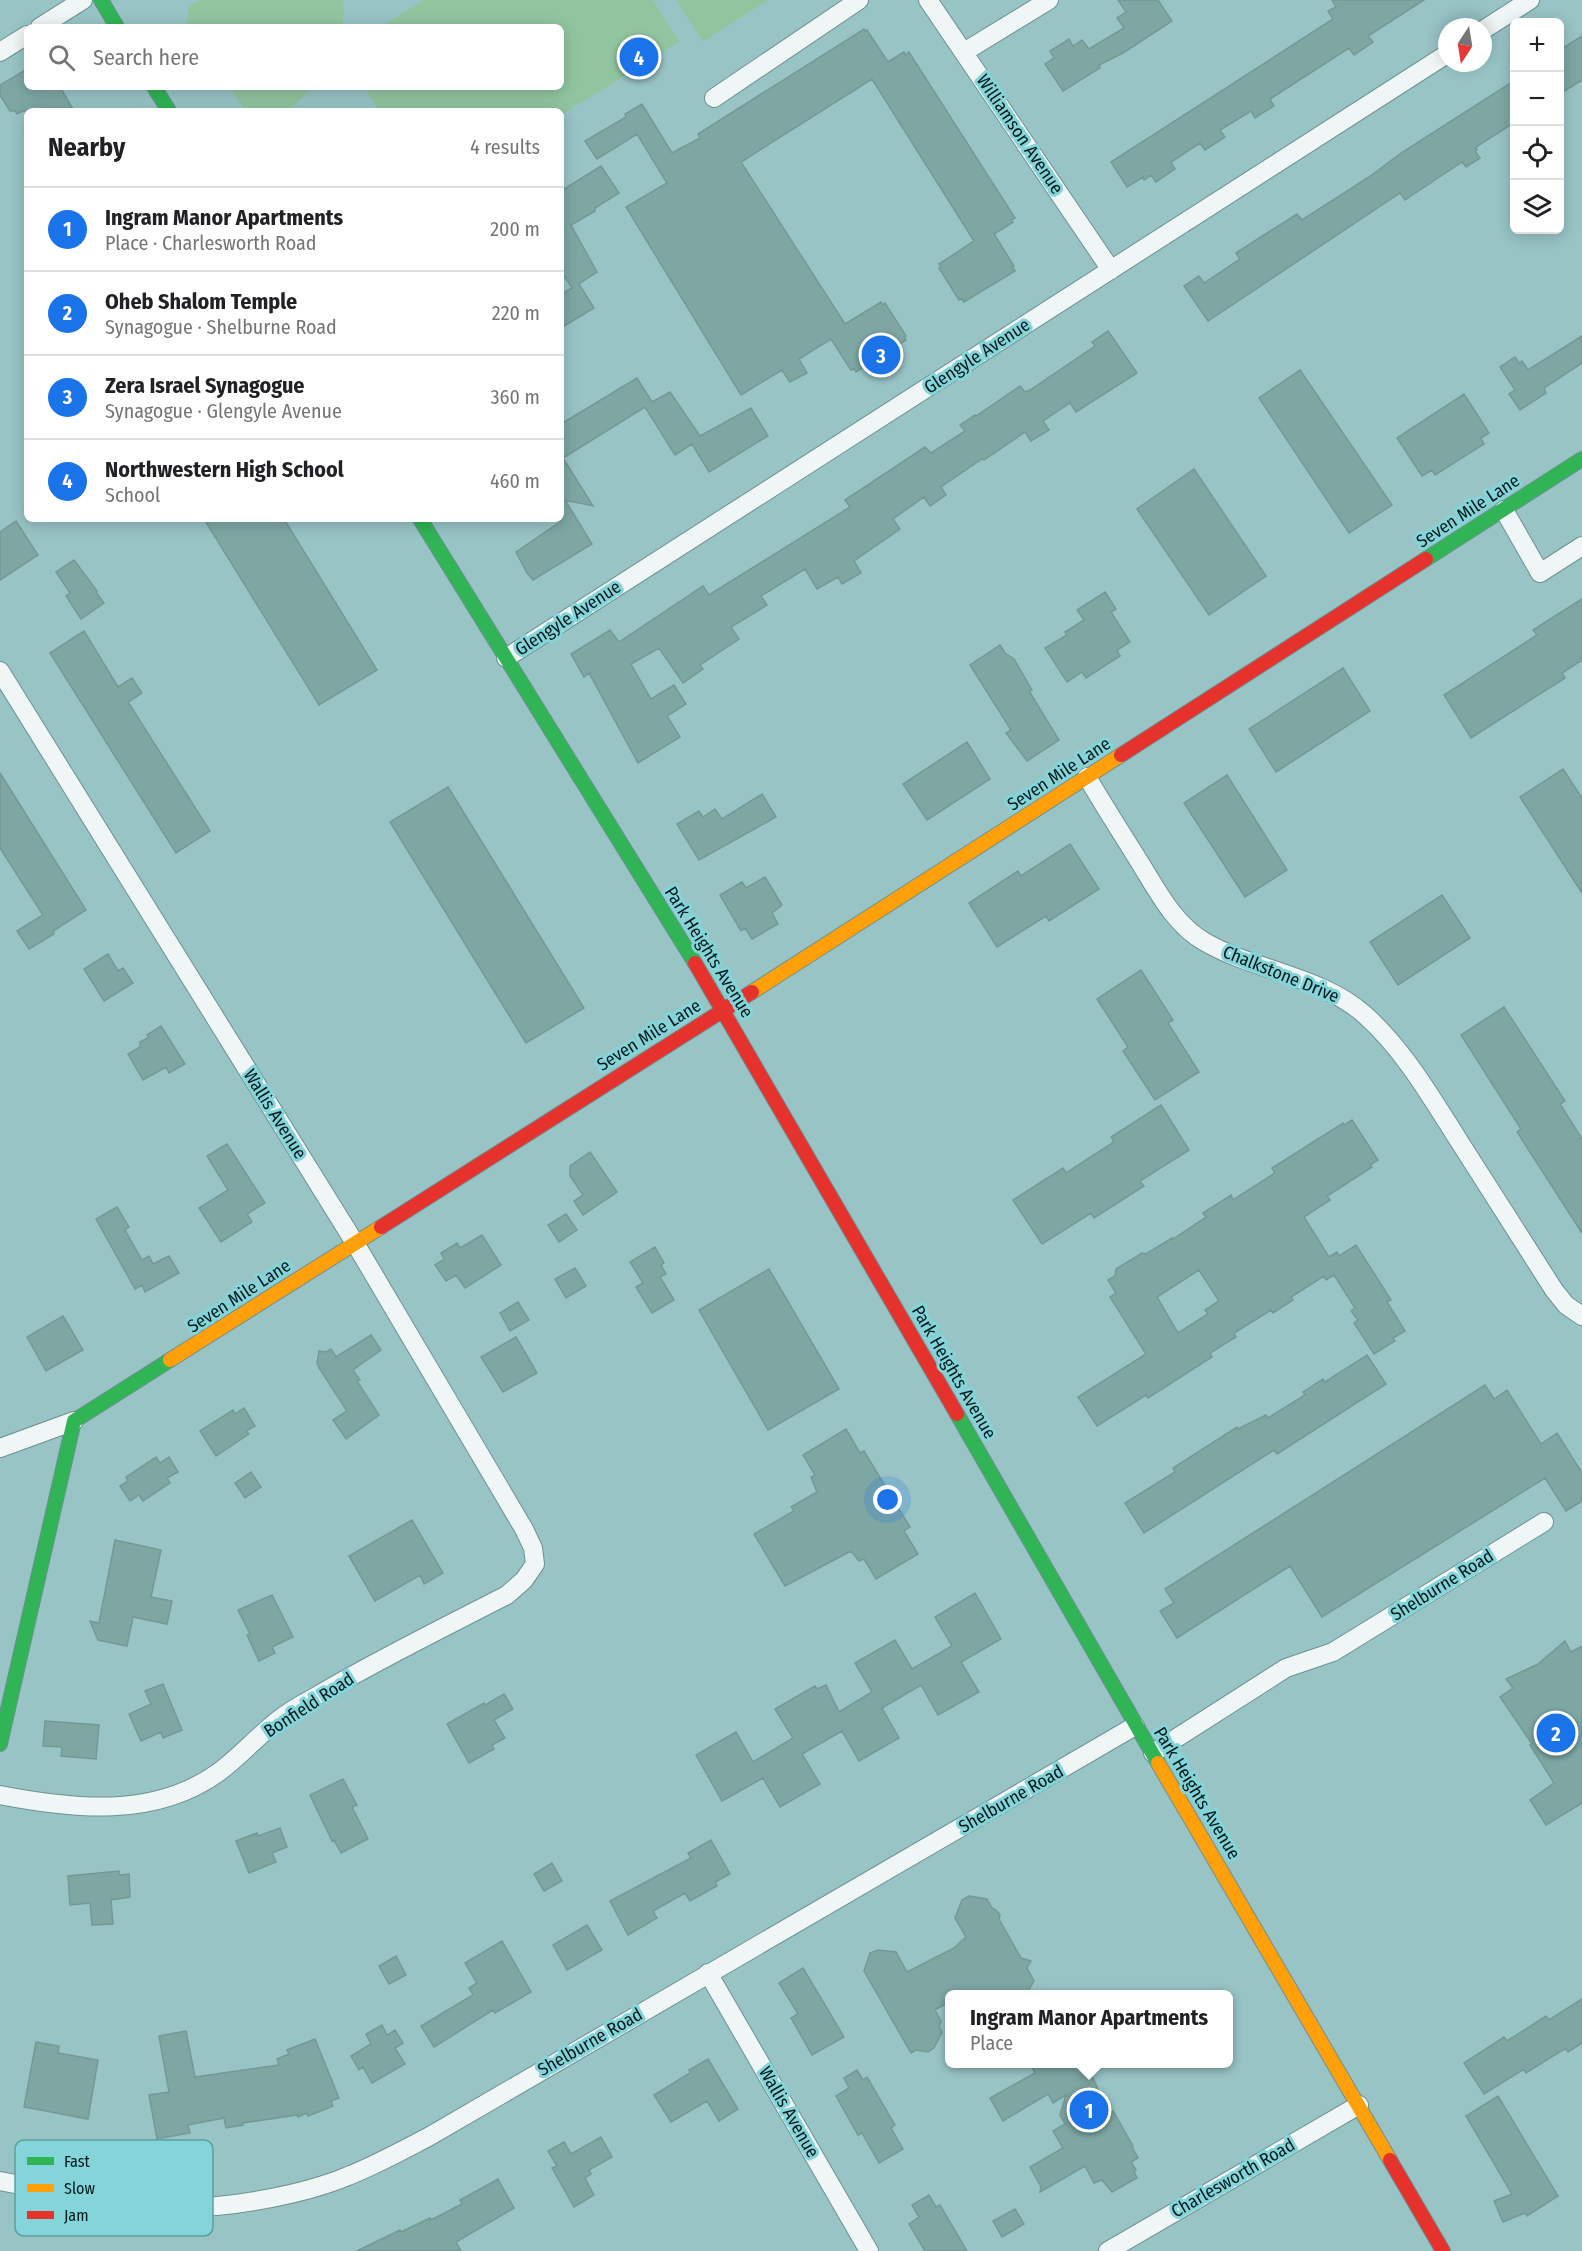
<!DOCTYPE html>
<html lang="en">
<head>
<meta charset="utf-8">
<style>
	:root { --surface:#fff; --page:#f6f6f6; --text:#202124; --muted:#757577; --line:#e0e0e0; --accent:#1a73e8 }
	body { margin:0; font-family:"Fira Sans Condensed",sans-serif; background:var(--page); color:var(--text) }
	.controls { position:absolute; right:18px; top:18px; display:grid; overflow:hidden; border-radius:9px; box-shadow:0 3px 15px #0003 }
	.controls button { width:54px; height:54px; display:grid; place-items:center; padding:0; border:0; border-bottom:2px solid var(--line); background:var(--surface); color:var(--text); font:30px sans-serif }
	.compass { position:absolute; left:1438px; top:18px; width:54px; height:54px; border-radius:50%; background:var(--surface); box-shadow:0 3px 15px #0003; rotate:192deg }
	.you { position:absolute; left:888px; top:1500px; width:21px; height:21px; margin:-15px; border:4px solid #fff; border-radius:50%; background:#1a73e8; box-shadow:0 0 0 9px #1a73e833 }
	.badge { display:grid; place-items:center; width:39px; height:39px; border-radius:50%; background:var(--accent); color:#fff; font-size:20px; font-weight:700 }
	.pin { position:absolute; translate:-50% -50%; border:3px solid #fff; box-shadow:0 2px 6px #0006 }
	.popup { position:absolute; left:945px; top:1990px; width:288px; height:78px; box-sizing:border-box; display:grid; place-content:center; border-radius:9px; background:var(--surface); filter:drop-shadow(0 2px 4px #0005); font-size:20px; white-space:nowrap; color:var(--muted) }
	.popup b { font-size:22px; color:var(--text) }
	.popup::after { content:''; position:absolute; left:50%; top:100%; margin-left:-12px; border:12px solid transparent; border-top-color:var(--surface) }
	.list { margin:0; padding:0; list-style:none }
	h2 { display:flex; justify-content:space-between; align-items:center; height:78px; margin:0; padding:0 24px; font-size:26px }
	h2 small { font-size:20px; font-weight:400; color:var(--muted) }
	.list li { display:grid; grid-template-columns:39px 1fr auto; gap:18px; align-items:center; box-sizing:border-box; height:84px; padding:0 24px; border-top:2px solid var(--line) }
	.list b { display:block; font-size:22px; white-space:nowrap }
	.list p { margin:0; font-size:20px; white-space:nowrap; color:var(--muted) }
	.list em { font-size:20px; font-style:normal; color:var(--muted) }
	.icon { flex:none; width:33px; height:33px; fill:none; stroke:currentColor; stroke-width:2; stroke-linecap:round; stroke-linejoin:round }
	.map { position:relative; flex:none; width:1582px; height:2251px; overflow:hidden }
	.search { position:absolute; background:var(--surface); box-shadow:0 3px 15px #0003; left:24px; top:24px; width:540px; height:66px; display:flex; align-items:center; gap:15px; box-sizing:border-box; padding:0 21px; border-radius:9px; color:var(--muted); font-size:22px }
	.panel { position:absolute; background:var(--surface); box-shadow:0 3px 15px #0003; left:24px; top:108px; width:540px; height:414px; border-radius:9px }
	.map>svg:first-child { display:block }
	.green { fill:#91c5a0 }
	.building { fill:#7ea7a4; stroke:#759896; stroke-width:1.5; fill-rule:evenodd }
	.lines { fill:none; stroke-linecap:round; stroke-linejoin:round }
	.street-casing { stroke:#6d9193; stroke-width:20 }
	.fast-casing { stroke:#6d9193; stroke-width:16 }
	.slow-casing { stroke:#6d9193; stroke-width:16 }
	.jam-casing { stroke:#6d9193; stroke-width:16 }
	.street { stroke:#f0f6f6; stroke-width:18 }
	.fast { stroke:#30b455; stroke-width:14 }
	.slow { stroke:#ff9f0a; stroke-width:14 }
	.jam { stroke:#e5322d; stroke-width:14 }
	.labels { text-anchor:middle; stroke-width:6; stroke-linejoin:round; paint-order:stroke }
	.street-label { font-size:18px; fill:#01191b; stroke:#84d5da }
	.key { fill:#84d5da; stroke:#5d9da1; stroke-width:1.5 }
	.key-label { font-size:16px; fill:#01191b }
</style>
</head>
<body>
<div class="map">
<svg width="1582" height="2251" viewBox="0 0 1582 2251">
	<rect width="100%" height="100%" fill="#98c4c6"/>
	<path class="green" d="M200 0H342L344 8 342 27H190L187 22 189 6Z
		M424 0H653L679 42 561 115V111H379L364 87H561V27H380Z
		M676 0H768L703 42Z
		M229 87H314L288 111H245Z"/>
	<path class="building" d="M1118 0H1158L1172 21 1123 53 1099 65 1100 68 1063 91 1045 64 1054 58 1050 51 1069 39 1073 46 1082 40 1089 49 1124 28 1117 18 1126 12Z
		M1332 0H1424L1368 36 1373 42 1354 55 1349 48 1270 99 1274 106 1264 112 1255 118 1251 111 1220 130 1225 137 1205 150 1200 143 1171 162 1175 169 1156 182 1151 175 1144 180 1143 177 1127 187 1111 162 1333 19 1328 11 1336 7Z
		M864 29 865 31 867 30 888 62 904 52 905 55 909 52 1015 218 1011 220 1013 222 994 234 1014 266 1012 267 1015 271 964 302 962 299 959 300 939 268 941 267 939 264 974 241 872 79 741 162 845 324 881 302 883 305 885 303 906 336 904 337 906 340 856 372 854 369 851 370 831 339 799 359 807 373 790 382 782 370 741 395 626 207 667 183 637 134 597 159 585 141 626 117 625 114 642 104 672 153 700 138 698 134Z
		M1582 36V80L1560 94V50Z
		M27 69V87H60L74 111H23L17 114 15 111H10L0 95V85Z
		M1515 80V122L1476 147 1477 150 1475 151 1480 158 1466 167 1462 162 1405 200 1400 193 1208 321 1184 286 1199 276 1204 283 1240 259 1236 253 1267 233 1297 214 1302 220 1369 177 1401 153Z
		M601 166 619 193 595 208V211L571 225 597 272 579 284 594 308 561 328V294L572 288 561 271V191Z
		M1108 331 1137 373 1076 412 1070 403 1043 421 1049 430 1031 441 1025 432 984 460 982 459 941 487 946 495 930 506 924 497 893 519 900 529 854 561 861 573 842 584 838 577 817 589 805 569 761 596 767 605 731 627 739 639 700 665 703 669 683 683 659 648 631 664 651 699 674 685 686 704 667 716 680 737 638 763 589 673 584 677 571 654 610 630 619 642 703 586 709 595 850 507 845 500 925 447 931 453 965 431 960 425 975 415 976 416 1020 386 1025 392 1030 390 1095 346 1092 342Z
		M1582 336V363L1544 388 1546 393 1520 410 1509 394 1515 390 1500 367 1515 357 1519 363 1522 361 1528 370Z
		M1300 370 1392 505 1349 533 1259 398Z
		M637 378 652 402 670 392 700 436 751 408 768 436 709 472 692 444 675 455 645 407 563 458 593 506 565 500 592 544 533 580 527 573 516 552 561 521V424Z
		M1464 394 1489 433 1481 438 1484 444 1435 475 1432 470 1422 476 1397 438Z
		M1194 469 1266 576 1209 615 1137 509Z
		M204 519H284L377 670 319 705Z
		M16 521 38 555 0 580V532Z
		M74 560 97 591 96 592 104 603 81 619 66 596 70 593 56 572Z
		M1105 592 1116 609 1111 612 1130 642 1117 650 1120 656 1086 678 1082 672 1067 682 1045 648 1067 635 1065 632 1084 620 1077 610Z
		M1582 599V660L1562 673 1565 678 1471 738 1444 695 1537 635 1533 630Z
		M84 631 118 687 132 678 142 693 128 702 210 831 176 853 50 653Z
		M1000 645 1005 653 1014 659 1032 690 1029 691 1059 740 1027 761 1006 733 1011 730 970 665Z
		M1343 668 1370 711 1276 772 1249 729Z
		M967 742 990 779 927 820 903 784Z
		M1563 769 1582 798V893L1520 797Z
		M0 773 86 910 53 931 54 934 29 949 17 931 43 915 0 848Z
		M1227 775 1287 870 1245 897 1184 803Z
		M448 787 584 1008 526 1043 390 822Z
		M762 794 776 817 699 860 677 824 699 811 703 817 715 809 722 819Z
		M1070 844 1099 889 1049 921 1046 916 997 947 969 903 1018 871 1021 876Z
		M765 877 782 905 772 913 778 924 752 939 745 928 741 931 720 895 742 882 746 888Z
		M1442 895 1470 938 1398 985 1370 942Z
		M108 954 118 971 123 968 133 983 104 1001 84 969Z
		M1141 970 1173 1020 1168 1023 1199 1072 1155 1100 1123 1051 1128 1047 1097 999Z
		M1504 1007 1565 1101 1560 1104 1582 1139V1233L1517 1132 1521 1129 1461 1035Z
		M161 1026 185 1064 169 1073 166 1067 143 1080 128 1054 140 1047V1042L149 1037 147 1035Z
		M1161 1105 1189 1150 1140 1181 1144 1186 1094 1218 1091 1213 1042 1244 1013 1200 1063 1168 1066 1173 1114 1142 1111 1137Z
		M1352 1120 1378 1160 1370 1165 1372 1167 1327 1196 1330 1200 1304 1217 1329 1257 1337 1252 1339 1256 1356 1245 1391 1300 1387 1302 1405 1331 1393 1338 1395 1341 1374 1354 1354 1323 1358 1320 1351 1311 1355 1308 1334 1275 1326 1280 1324 1276 1291 1297 1293 1300 1273 1313 1271 1310 1234 1333 1236 1337 1210 1353 1212 1357 1148 1398 1146 1395 1097 1426 1078 1397 1146 1354 1110 1297 1116 1293 1108 1280 1115 1276 1116 1269 1142 1253 1146 1254 1172 1238 1173 1239 1206 1217 1203 1213 1231 1195 1233 1200 1275 1173 1272 1168 1343 1123 1344 1125ZM1199 1270 1219 1301 1205 1310 1208 1314 1178 1333 1157 1297Z
		M227 1144 265 1203 247 1214 252 1222 221 1242 199 1208 228 1190 207 1156Z
		M590 1152 617 1192 583 1215 574 1201 583 1195 570 1176V1166Z
		M117 1207 129 1227 125 1230 142 1260 149 1256 153 1264 169 1256 179 1273 145 1292 142 1285 135 1289 96 1219Z
		M566 1214 577 1230 559 1242 548 1225Z
		M482 1235 501 1265 465 1288 456 1275 446 1281 435 1265 444 1259 441 1253 457 1243 460 1248Z
		M655 1247 664 1263 661 1265 666 1274 660 1277 674 1300 652 1313 636 1287 643 1283 630 1262Z
		M575 1268 586 1286 566 1298 555 1279Z
		M769 1269 839 1389 768 1430 699 1310Z
		M518 1302 529 1320 510 1331 500 1313Z
		M63 1316 83 1350 46 1371 27 1337Z
		M371 1335 381 1350 353 1370 360 1380 357 1381 379 1415 346 1439 333 1420 347 1411 319 1368 317 1363 319 1351 326 1352 331 1349 336 1357Z
		M516 1337 537 1373 503 1392 481 1357Z
		M1367 1355 1386 1384 1277 1454 1274 1450 1144 1533 1125 1503 1175 1472 1173 1468 1237 1427 1238 1429 1266 1415 1268 1418 1305 1395 1303 1392 1312 1386 1323 1379 1325 1382Z
		M1485 1385 1494 1399 1507 1390 1541 1444 1557 1433 1582 1473V1501L1566 1511 1545 1478 1322 1617 1290 1566 1177 1638 1160 1611 1174 1603 1165 1589Z
		M244 1408 255 1426 246 1431 249 1434 216 1456 200 1431 233 1410 235 1414Z
		M846 1429 860 1453 864 1451 910 1527 904 1531 918 1554 876 1579 864 1559 859 1561 851 1551 785 1586 754 1534 794 1511 791 1507 817 1492 811 1477 815 1475 803 1455Z
		M156 1457 160 1463 169 1457 178 1472 167 1478 170 1483 143 1501 139 1495 130 1501 120 1486 128 1481 126 1477Z
		M251 1472 261 1487 245 1498 235 1483Z
		M412 1520 443 1573 424 1584 420 1575 375 1601 349 1556Z
		M115 1540 161 1550 151 1597 172 1601 167 1624 133 1617 127 1646 98 1640 90 1621 99 1623Z
		M975 1593 1001 1639 961 1662 979 1692 938 1715 921 1685 882 1708 899 1738 859 1761 842 1731 802 1754 820 1784 780 1807 763 1778 722 1801 696 1755 736 1732 753 1762 793 1738 775 1709 815 1686 817 1689 826 1685 839 1712 872 1692 855 1663 895 1640 912 1669 952 1646 935 1617Z
		M272 1595 293 1637 272 1647 275 1653 259 1661 247 1635 250 1634 238 1610Z
		M1565 1641 1571 1652 1582 1646V1803L1546 1825 1530 1800 1554 1783 1530 1745 1532 1744 1500 1697 1513 1688 1506 1679 1538 1664Z
		M163 1684 182 1730 163 1738 161 1732 141 1741 129 1714 151 1704 145 1691Z
		M504 1694 513 1709 494 1720 505 1738 492 1745 494 1749 469 1763 447 1724 484 1703 485 1705Z
		M45 1721 99 1725 96 1759 61 1756 62 1747 43 1746Z
		M343 1779 357 1805 352 1807 368 1839 341 1853 334 1840 332 1841 310 1795Z
		M280 1828 287 1847 272 1853 276 1862 249 1873 236 1841 257 1833 258 1836Z
		M711 1840 730 1874 715 1882 717 1886 690 1901 685 1893 653 1911 657 1918 628 1935 610 1901 691 1858 688 1853Z
		M552 1863 562 1881 544 1891 534 1874Z
		M119 1871V1875L129 1874 130 1897 111 1900 113 1924 92 1925 90 1903 70 1905 68 1876Z
		M969 1896 987 1899 992 1908 996 1910 1000 1915 999 1919 1021 1958 1031 1961 1027 1968 1034 1981 1026 1995H950V2001L935 2010 941 2021 939 2027 942 2032 934 2048 928 2052 916 2050 911 2053 864 1971 870 1953 878 1950 896 1952 907 1972 954 1948 966 1937 955 1918 962 1900Z
		M587 1925 602 1950 567 1970 553 1945Z
		M502 1941 531 1992 495 2013 493 2010 434 2047 421 2026 473 1995 469 1988 477 1983 465 1963Z
		M396 1956 406 1975 389 1984 379 1966Z
		M803 1968 844 2037 812 2055 791 2018 798 2014 779 1983Z
		M1582 1999V2043L1568 2052 1566 2048 1526 2073 1524 2069 1484 2094 1464 2063 1504 2037 1507 2041 1546 2016 1549 2020Z
		M382 2025 387 2035 395 2030 403 2043 395 2048 405 2064 372 2083 363 2067 359 2070 351 2056 371 2044 366 2034Z
		M186 2031 195 2077 279 2065 277 2059 289 2054 287 2050 315 2039 339 2098 331 2101 333 2106 308 2116 307 2113 298 2117 297 2115 243 2123V2125L226 2128 224 2118 188 2125 190 2133 157 2139 149 2095 169 2092 159 2036Z
		M36 2042 59 2046 58 2053 98 2060 88 2119 24 2107Z
		M708 2059 738 2109 719 2121 707 2101 671 2122 654 2095 690 2073 689 2070Z
		M1030 2064H1086L1100 2093 1111 2112 1113 2111 1133 2146 1132 2147 1138 2158 1131 2162 1136 2170 1134 2172 1137 2178 1112 2192 1102 2180 1094 2183 1085 2166 1040 2192 1041 2187 1030 2167 1063 2148 1053 2131 1065 2124 1060 2115 1066 2095 1053 2103 1048 2094 1003 2121 990 2098 1035 2073Z
		M857 2070 863 2080 867 2077 895 2125 891 2128 903 2149 879 2163 862 2133 858 2135 836 2096 849 2088 844 2078Z
		M1498 2096 1558 2196 1527 2216 1525 2213 1503 2222 1494 2201 1512 2194 1466 2116Z
		M601 2137 612 2157 589 2170 591 2174 585 2178 594 2195 574 2207 552 2168 557 2166 548 2151 564 2142 571 2154Z
		M498 2179 514 2208 456 2242 461 2251H357L400 2230 401 2232 430 2218 431 2220 462 2204 460 2200Z
		M929 2195 936 2207 940 2205 967 2251H925L909 2224 919 2217 912 2205Z
		M1015 2209 1024 2224 1002 2237 993 2221Z"/>
	<g class="lines">
		<defs>
			<path id="street" d="M928 0 1111 270
				M40 27 83 0
				M1483 30 1530 0
				M0 52 27 35
				M964 52 1049 0
				M714 98 859 0
				M1504 510 1540 573 1582 546
				M506 658 1447 54
				M0 671 355 1243 524 1529 533 1548 535 1564 524 1580 507 1595C443 1628 377 1660 315 1697 302 1704 288 1712 277 1721 257 1737 239 1757 219 1772 154 1819 73 1809 0 1795
				M1087 777C1103 804 1120 831 1137 858 1156 888 1173 924 1205 942 1255 971 1320 975 1365 1015 1404 1050 1431 1097 1459 1141 1491 1191 1523 1241 1554 1290L1566 1305 1582 1316
				M0 1448 74 1421
				M1153 1753 1286 1668 1333 1652 1544 1522
				M708 1973 869 2251
				M0 2181C59 2192 117 2205 177 2207 226 2209 303 2195 348 2176 376 2165 403 2150 430 2136L1135 1726
				M1108 2251 1359 2105"/>
			<path id="fast" d="M101 0 117 27
				M154 87 169 111
				M420 519 695 963
				M1426 559 1582 459
				M957 1414 1158 1763
				M0 1744 74 1421 170 1360"/>
			<path id="slow" d="M752 992 1121 755
				M170 1360 381 1227
				M1158 1763 1390 2160"/>
			<path id="jam" d="M1121 755 1426 559
				M695 963 957 1414
				M381 1227 752 992
				M1390 2160 1443 2251"/>
		</defs>
		<use href="#street" class="street-casing"/>
		<use href="#fast" class="fast-casing"/>
		<use href="#slow" class="slow-casing"/>
		<use href="#jam" class="jam-casing"/>
		<use href="#street" class="street"/>
		<use href="#fast" class="fast"/>
		<use href="#slow" class="slow"/>
		<use href="#jam" class="jam"/>
	</g>
	<g class="labels">
		<g class="street-label">
			<text transform="translate(1020 134) rotate(56)" y="6">Williamson Avenue</text>
			<text transform="translate(977 356) rotate(-33)" y="6">Glengyle Avenue</text>
			<text transform="translate(1468 511) rotate(-33)" y="6">Seven Mile Lane</text>
			<text transform="translate(568 618) rotate(-33)" y="6">Glengyle Avenue</text>
			<text transform="translate(1059 774) rotate(-33)" y="6">Seven Mile Lane</text>
			<text transform="translate(709 952) rotate(58)" y="6">Park Heights Avenue</text>
			<text transform="translate(1281 974) rotate(22)" y="6">Chalkstone Drive</text>
			<text transform="translate(649 1035) rotate(-32)" y="6">Seven Mile Lane</text>
			<text transform="translate(275 1114) rotate(58)" y="6">Wallis Avenue</text>
			<text transform="translate(239 1296) rotate(-33)" y="6">Seven Mile Lane</text>
			<text transform="translate(954 1372) rotate(60)" y="6">Park Heights Avenue</text>
			<text transform="translate(1442 1585) rotate(-32)" y="6">Shelburne Road</text>
			<text transform="translate(309 1705) rotate(-33)" y="6">Bonfield Road</text>
			<text transform="translate(1197 1793) rotate(59)" y="6">Park Heights Avenue</text>
			<text transform="translate(1011 1799) rotate(-30)" y="6">Shelburne Road</text>
			<text transform="translate(590 2042) rotate(-30)" y="6">Shelburne Road</text>
			<text transform="translate(789 2112) rotate(60)" y="6">Wallis Avenue</text>
			<text transform="translate(1233 2178) rotate(-30)" y="6">Charlesworth Road</text>
		</g>
	</g>
	<rect x="15" y="2140" width="198" height="96" rx="9" class="key"/>
	<rect x="27" y="2157" width="27" height="8" fill="#30b455"/>
	<rect x="27" y="2184" width="27" height="8" fill="#ff9f0a"/>
	<rect x="27" y="2211" width="27" height="8" fill="#e5322d"/>
	<g class="key-label">
		<text x="64" y="2167">Fast</text>
		<text x="64" y="2194">Slow</text>
		<text x="64" y="2221">Jam</text>
	</g>
</svg>
<div class="controls">
<button>+</button>
<button>−</button>
<button><svg class="icon" aria-label="locate" viewBox="0 0 24 24"><circle cx="12" cy="12" r="6"/><path d="M12 2v4M12 18v4M2 12h4M18 12h4"/></svg></button>
<button><svg class="icon" aria-label="layers" viewBox="0 0 24 24"><path d="M12 4l9 5-9 5-9-5zM3 14l9 5 9-5"/></svg></button>
</div>
<svg class="compass" viewBox="-18 -18 36 36"><path d="M0-13l5 13h-10z" fill="#e53935"/><path d="M0 13l5-13h-10z" fill="#757577"/></svg>
<div class="you"></div>
<div class="pin badge" style="left:1089px;top:2110px">1</div>
<div class="popup"><b>Ingram Manor Apartments</b>Place</div>
<div class="pin badge" style="left:1556px;top:1733px">2</div>
<div class="pin badge" style="left:881px;top:355px">3</div>
<div class="pin badge" style="left:639px;top:57px">4</div>
<div class="search"><svg class="icon" aria-label="search" viewBox="0 0 24 24"><circle cx="10" cy="10" r="6"/><path d="M15 15l6 6"/></svg>Search here</div>
<section class="panel">
<h2>Nearby<small>4 results</small></h2>
<ul class="list">
<li><span class="badge">1</span><div><b>Ingram Manor Apartments</b><p>Place · Charlesworth Road</p></div><em>200 m</em></li>
<li><span class="badge">2</span><div><b>Oheb Shalom Temple</b><p>Synagogue · Shelburne Road</p></div><em>220 m</em></li>
<li><span class="badge">3</span><div><b>Zera Israel Synagogue</b><p>Synagogue · Glengyle Avenue</p></div><em>360 m</em></li>
<li><span class="badge">4</span><div><b>Northwestern High School</b><p>School</p></div><em>460 m</em></li>
</ul>
</section>
</div>
</body>
</html>
